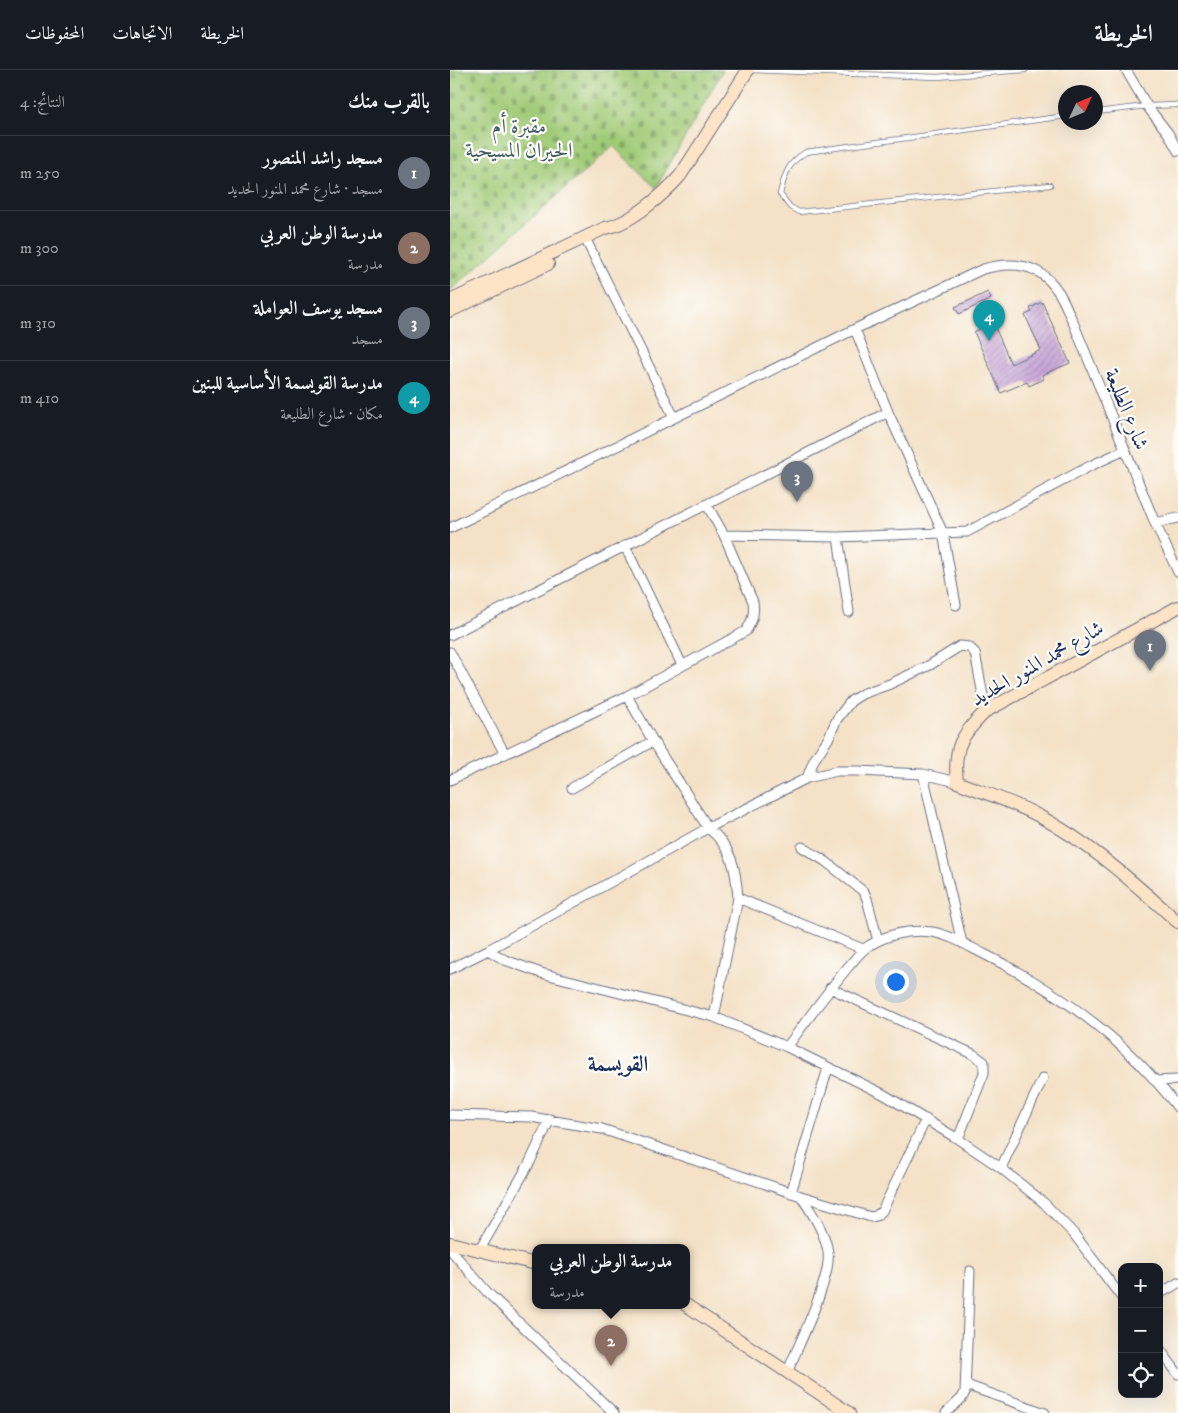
<!DOCTYPE html>
<html lang="ar">
<head>
<meta charset="utf-8">
<style>
	:root { --surface:#171b24; --page:#242831; --text:#f1f3f6; --muted:#9ea1a6; --line:#363941; --accent:#7c3aed }
	body { margin:0; font-family:"IM FELL DW Pica",Amiri,serif; background:var(--page); color:var(--text); direction:rtl }
	.controls { position:absolute; right:15px; bottom:15px; display:grid; overflow:hidden; border-radius:10px; box-shadow:0 5px 20px #0002 }
	.controls button { width:45px; height:45px; display:grid; place-items:center; padding:0; border:0; border-bottom:1px solid var(--line); background:var(--surface); color:var(--text); font:25px sans-serif }
	.compass { position:absolute; left:608px; top:15px; width:45px; height:45px; border-radius:50%; background:var(--surface); box-shadow:0 5px 20px #0002; rotate:46deg }
	.you { position:absolute; left:445px; top:911px; width:18px; height:18px; margin:-12px; border:4px solid #fff; border-radius:50%; background:#1a73e8; box-shadow:0 0 0 8px #1a73e833 }
	.badge { display:grid; place-items:center; width:32px; height:32px; border-radius:50%; background:var(--accent); color:#fff; font-size:16px; font-weight:700 }
	.pin { position:absolute; translate:-50% -41px; filter:drop-shadow(0 1px 2px #0008) }
	.pin::after { content:''; position:absolute; top:26px; width:18px; height:15px; background:inherit; clip-path:polygon(0 0,100% 0,50% 100%) }
	.popup { position:absolute; left:82px; top:1174px; width:158px; height:65px; box-sizing:border-box; display:grid; place-content:center; border-radius:10px; background:var(--surface); filter:drop-shadow(0 1px 4px #0005); font-size:16px; white-space:nowrap; color:var(--muted) }
	.popup b { font-size:19px; color:var(--text) }
	.popup::after { content:''; position:absolute; left:50%; top:100%; margin-left:-10px; border:10px solid transparent; border-top-color:var(--surface) }
	.list { margin:0; padding:0; list-style:none }
	h2 { display:flex; justify-content:space-between; align-items:center; height:65px; margin:0; padding:0 20px; font-size:21px }
	h2 small { font-size:16px; font-weight:400; color:var(--muted) }
	.list li { display:grid; grid-template-columns:32px 1fr auto; gap:15px; align-items:center; box-sizing:border-box; height:75px; padding:0 20px; border-top:1px solid var(--line) }
	.list b { display:block; font-size:19px; white-space:nowrap }
	.list p { margin:0; font-size:16px; white-space:nowrap; color:var(--muted) }
	.list em { font-size:16px; font-style:normal; color:var(--muted) }
	.icon { flex:none; width:28px; height:28px; fill:none; stroke:currentColor; stroke-width:2; stroke-linecap:round; stroke-linejoin:round }
	.map { position:relative; flex:none; width:728px; height:1343px; overflow:hidden; direction:ltr }
	header { display:flex; align-items:center; gap:30px; box-sizing:border-box; height:70px; padding:0 25px; background:var(--surface); border-bottom:1px solid var(--line) }
	header strong { font-size:24px }
	nav { display:flex; gap:28px; margin-inline-start:auto; font-size:18px }
	main { display:flex }
	aside { flex:1; background:var(--surface) }
	.map>svg:first-child { display:block }
	.cemetery { fill:url(#cemetery-stones); stroke:#5e7d6a }
	.building { fill:url(#building-hatch) }
	.lines { fill:none; stroke-linecap:round; stroke-linejoin:round }
	.lane-casing { stroke:#676d82; stroke-width:6 }
	.street-casing { stroke:#676d82; stroke-width:11 }
	.secondary-casing { stroke:#676d82; stroke-width:14 }
	.lane { stroke:#fff; stroke-width:4.5 }
	.street { stroke:#fff; stroke-width:9 }
	.secondary { stroke:#fee4c6; stroke-width:12 }
	.labels { text-anchor:middle; stroke-width:4.5; stroke-linejoin:round; paint-order:stroke }
	.park-label { font-size:21px; fill:#435e66; stroke:#fdfcf7 }
	.street-label { font-size:21px; fill:#1b2f5e; stroke:#fdfcf7 }
	.neighbourhood-label { font-size:22px; font-weight:bold; fill:#1b2f5e; stroke:#fdfcf7 }
</style>
</head>
<body>
<header>
<strong>الخريطة</strong>
<nav><a>الخريطة</a><a>الاتجاهات</a><a>المحفوظات</a></nav>
</header>
<main>
<div class="map">
<svg width="728" height="1343" viewBox="0 0 728 1343">
	<defs>
		<pattern id="cemetery-stones" width="16" height="16" patternUnits="userSpaceOnUse" patternTransform="scale(1.25)"><rect width="16" height="16" fill="#a0cb77"/><path d="M2 7V4a2 2 0 0 1 4 0v3zM10 15v-3a2 2 0 0 1 4 0v3z" fill="#82a565"/></pattern>
		<pattern id="building-hatch" width="6" height="6" patternUnits="userSpaceOnUse" patternTransform="scale(1.25)"><rect width="6" height="6" fill="#c7a5d7"/><path d="M-1 1l2-2M0 6l6-6M5 7l2-2" fill="none" stroke="#a187b2"/></pattern>
	</defs>
	<rect width="100%" height="100%" fill="#fdfcf7"/>
	<filter id="ink" filterUnits="userSpaceOnUse"><feTurbulence type="fractalNoise" baseFrequency=".02" numOctaves="2"/><feDisplacementMap in="SourceGraphic" scale="10" xChannelSelector="R" yChannelSelector="G"/><feConvolveMatrix kernelMatrix="1 2 1 2 8 2 1 2 1" color-interpolation-filters="sRGB"/></filter>
	<filter id="wash" filterUnits="userSpaceOnUse"><feTurbulence type="fractalNoise" baseFrequency=".0096" numOctaves="4" result="noise"/><feDisplacementMap in="SourceGraphic" scale="20" xChannelSelector="R" yChannelSelector="G"/><feGaussianBlur stdDeviation="1.12" result="paint"/><feColorMatrix in="noise" values="0 0 0 0 0 0 0 0 0 0 0 0 0 0 0 0 0 1.4 0 .05"/><feComposite in="paint" operator="in"/></filter>
	<g filter="url(#wash)">
		<rect width="100%" height="100%" fill="#f4e1c6"/>
		<path class="cemetery" d="M0 0H273L206 118 163 76 0 221Z"/>
		<g id="blocks">
			<path class="building" d="M538 222 541 229 509 244 505 237Z
				M592 232 620 293 592 305 594 309 579 316 577 312 551 323 524 262 536 256 538 261 545 257 561 294 591 280 575 245 582 242 580 238Z"/>
		</g>
	</g>
	<g filter="url(#ink)">
		<use href="#blocks" fill-opacity="0" stroke="#676d82" stroke-width="1"/>
		<g class="lines">
			<defs>
				<path id="lane" d="M302 0 487 7 575 0
					M646 42 697 36 728 35
					M600 115 349 142 340 137 330 124C335 103 338 93 356 82L616 46"/>
				<path id="street" d="M676 0 697 36 718 63 728 81
					M135 168 224 347
					M405 259 438 342 493 463 506 535
					M705 453 728 448
					M0 458 405 259 533 199C562 191 589 193 607 220 614 229 618 242 623 252L705 453 728 502
					M274 465 388 467 517 462 640 396 675 380
					M388 467 399 542
					M175 476 232 595
					M0 565 438 342
					M0 582 55 684
					M177 626 203 671 258 758C282 777 286 799 288 828L264 947
					M473 704 512 873
					M357 708 364 690 378 669 387 649 401 631 412 624 440 614 480 595 510 576 519 577 525 583 536 641
					M0 710 177 626 296 561C302 551 305 544 303 532L274 465 257 435
					M122 718 203 671
					M352 777 375 791 414 822 417 829 428 871
					M288 828 413 879
					M38 880 55 890 91 903 264 947 337 977 433 1024 508 1069 551 1098 594 1133 624 1164 672 1228
					M0 899 38 880 258 758 357 708 387 701H407L473 704 507 712
					M380 918 523 984 534 992V1003L508 1069
					M337 977C357 950 377 922 399 896 405 889 411 880 420 875 438 864 461 859 482 862 500 865 518 876 534 884 608 921 678 972 728 1038
					M705 1011 728 1010
					M0 1045 81 1047 152 1059 351 1126 421 1147 426 1146 432 1141 476 1049
					M551 1098 593 1008
					M341 1123 378 998
					M0 1179 37 1222 164 1343
					M29 1181 80 1092 100 1049
					M709 1224 728 1213
					M709 1278 728 1304
					M337 1303C348 1276 382 1208 378 1182 375 1162 362 1143 351 1126
					M516 1315 595 1343
					M496 1343 512 1328 515 1322 520 1201"/>
				<path id="secondary" d="M0 231 155 158C180 154 213 125 230 106L298 0
					M0 241 98 194
					M728 537 536 641C512 665 503 676 507 712 535 723 563 732 589 746 640 773 685 814 728 852
					M0 1173 86 1194
					M236 1235 399 1343"/>
			</defs>
			<use href="#lane" class="lane-casing"/>
			<use href="#street" class="street-casing"/>
			<use href="#secondary" class="secondary-casing"/>
			<use href="#lane" class="lane"/>
			<use href="#street" class="street"/>
			<use href="#secondary" class="secondary"/>
		</g>
	</g>
	<g class="labels">
		<g class="park-label">
			<text x="69" y="63">مقبرة أم<tspan x="69" dy="24">الحيران المسيحية</tspan></text>
		</g>
		<g class="street-label">
			<text transform="translate(677 339) rotate(68)" y="7">شارع الطليعة</text>
			<text transform="translate(587 593) rotate(-30)" y="7">شارع محمد المنور الحديد</text>
		</g>
		<g class="neighbourhood-label">
			<text x="168" y="1001">القويسمة</text>
		</g>
	</g>
</svg>
<div class="controls">
<button>+</button>
<button>−</button>
<button><svg class="icon" aria-label="locate" viewBox="0 0 24 24"><circle cx="12" cy="12" r="6"/><path d="M12 2v4M12 18v4M2 12h4M18 12h4"/></svg></button>
</div>
<svg class="compass" viewBox="-18 -18 36 36"><path d="M0-13l5 13h-10z" fill="#e53935"/><path d="M0 13l5-13h-10z" fill="#9ea1a6"/></svg>
<div class="you"></div>
<div class="pin badge" style="left:700px;top:601px;background:#6b7280">1</div>
<div class="pin badge" style="left:161px;top:1296px;background:#8d6e63">2</div>
<div class="popup"><b>مدرسة الوطن العربي</b>مدرسة</div>
<div class="pin badge" style="left:347px;top:432px;background:#6b7280">3</div>
<div class="pin badge" style="left:539px;top:271px;background:#0f9aa8">4</div>
</div>
<aside>
<h2>بالقرب منك<small>النتائج: 4</small></h2>
<ul class="list">
<li><span class="badge" style="background:#6b7280">1</span><div><b>مسجد راشد المنصور</b><p>مسجد · شارع محمد المنور الحديد</p></div><em>250 m</em></li>
<li><span class="badge" style="background:#8d6e63">2</span><div><b>مدرسة الوطن العربي</b><p>مدرسة</p></div><em>300 m</em></li>
<li><span class="badge" style="background:#6b7280">3</span><div><b>مسجد يوسف العواملة</b><p>مسجد</p></div><em>310 m</em></li>
<li><span class="badge" style="background:#0f9aa8">4</span><div><b>مدرسة القويسمة الأساسية للبنين</b><p>مكان · شارع الطليعة</p></div><em>410 m</em></li>
</ul>
</aside>
</main>
</body>
</html>
